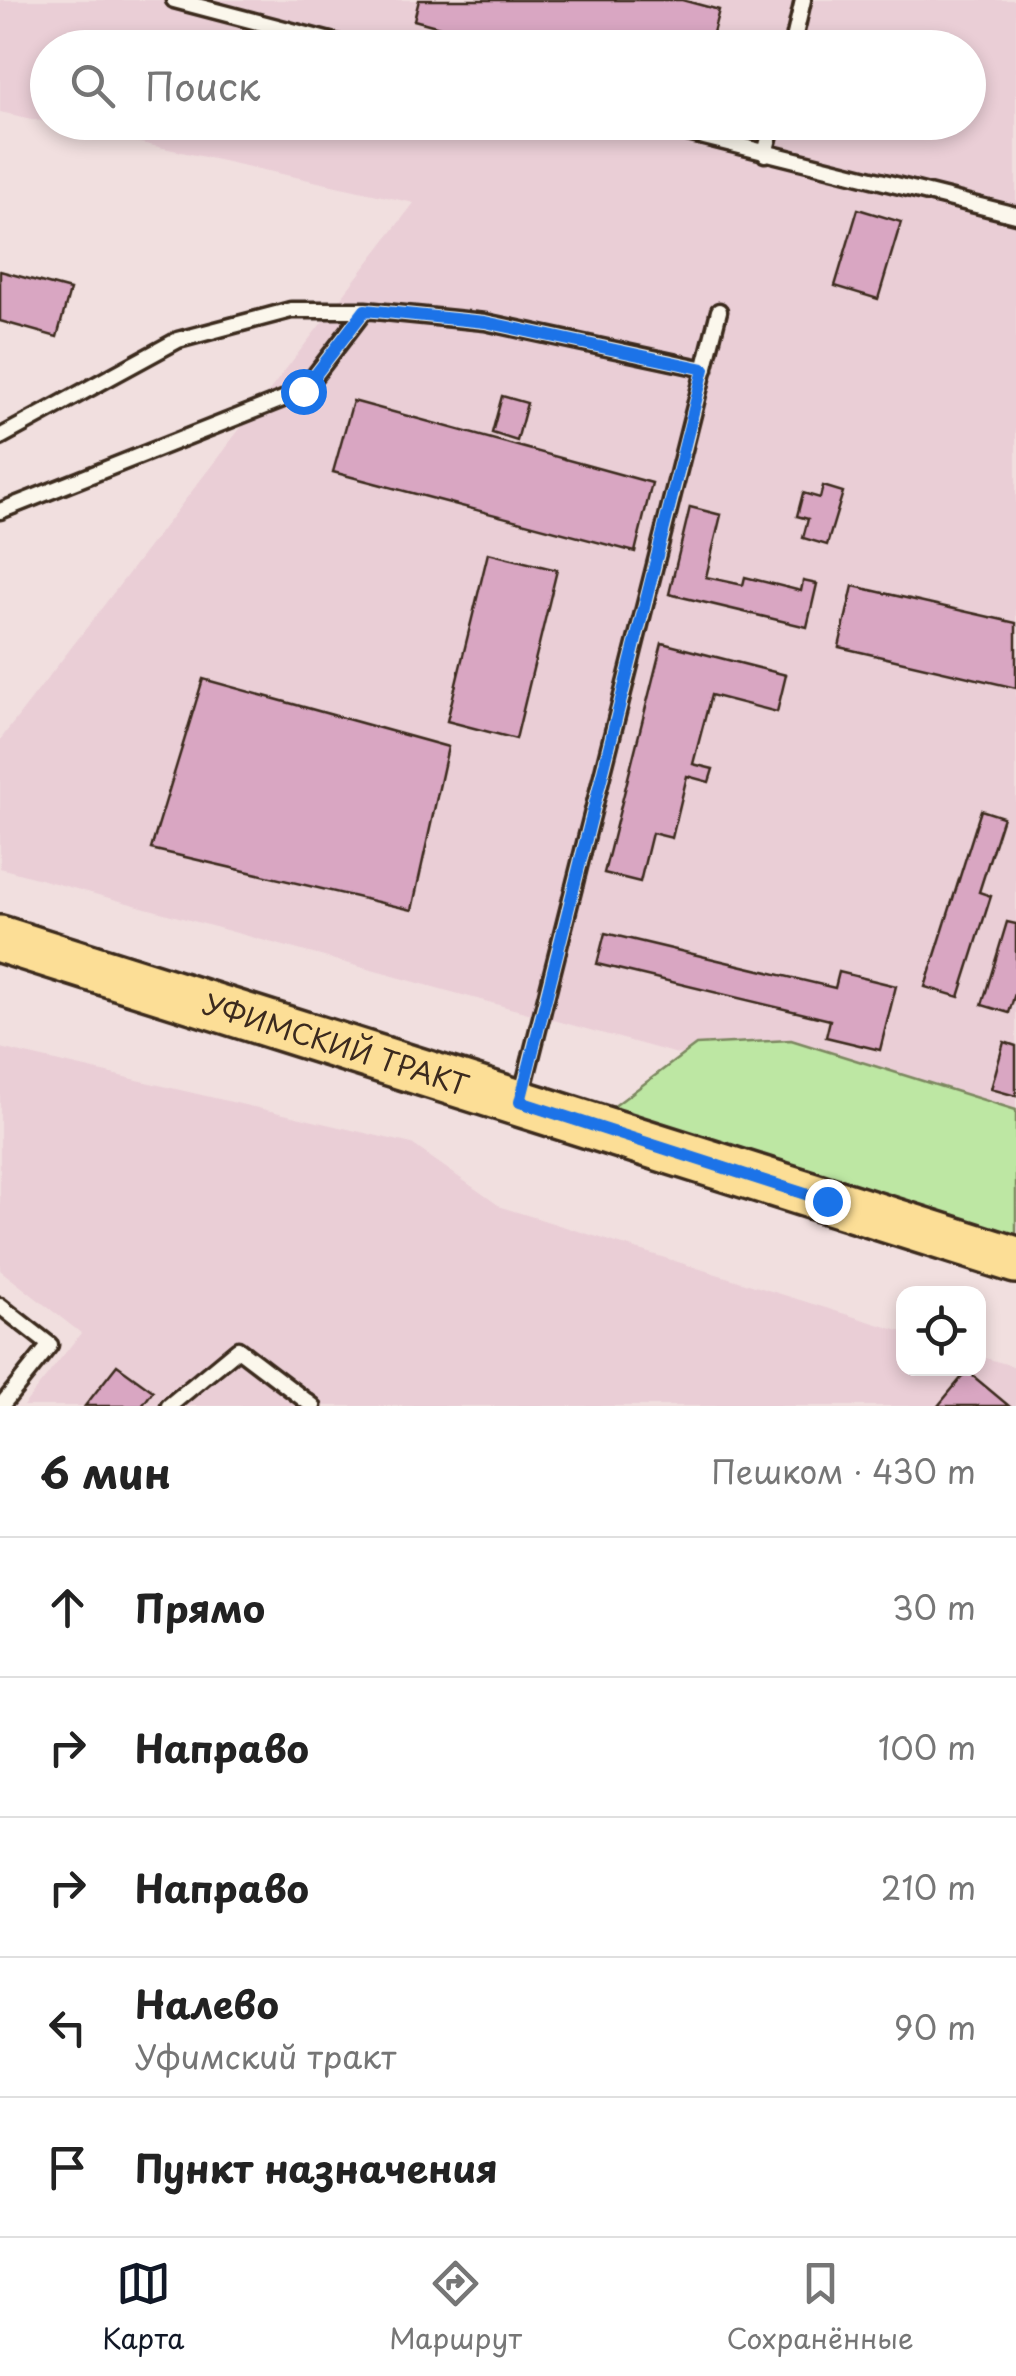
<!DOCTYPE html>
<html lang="ru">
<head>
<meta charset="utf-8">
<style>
	:root { --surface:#fff; --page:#f6f6f6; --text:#222; --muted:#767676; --line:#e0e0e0; --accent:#111827 }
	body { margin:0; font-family:"Playpen Sans",sans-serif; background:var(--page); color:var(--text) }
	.controls { position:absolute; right:30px; bottom:30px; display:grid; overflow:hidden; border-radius:20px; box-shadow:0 5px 15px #0003 }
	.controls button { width:90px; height:90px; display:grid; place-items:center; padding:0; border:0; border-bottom:2px solid var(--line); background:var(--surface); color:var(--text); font:50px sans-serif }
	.stop { position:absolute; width:30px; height:30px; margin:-22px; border:8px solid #1a73e8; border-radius:50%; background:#fff }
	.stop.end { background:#1a73e8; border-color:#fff; box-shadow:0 2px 10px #0008 }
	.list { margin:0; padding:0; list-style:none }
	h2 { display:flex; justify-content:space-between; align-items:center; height:130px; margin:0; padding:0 40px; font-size:42px }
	h2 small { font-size:32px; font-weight:400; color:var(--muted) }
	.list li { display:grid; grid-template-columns:65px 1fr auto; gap:30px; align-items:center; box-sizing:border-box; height:140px; padding:0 40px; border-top:2px solid var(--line) }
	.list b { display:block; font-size:38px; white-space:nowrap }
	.list p { margin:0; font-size:32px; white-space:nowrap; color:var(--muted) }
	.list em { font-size:32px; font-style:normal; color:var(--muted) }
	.icon { flex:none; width:55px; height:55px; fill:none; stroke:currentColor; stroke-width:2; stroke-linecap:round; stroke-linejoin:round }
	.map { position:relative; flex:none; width:1016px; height:1406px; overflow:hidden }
	.search { position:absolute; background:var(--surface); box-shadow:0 5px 15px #0003; left:30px; right:30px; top:30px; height:110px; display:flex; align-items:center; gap:25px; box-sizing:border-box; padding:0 35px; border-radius:55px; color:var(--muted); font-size:38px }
	.sheet { height:830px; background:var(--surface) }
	nav { display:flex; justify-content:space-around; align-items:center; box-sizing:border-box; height:140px; border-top:2px solid var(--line); background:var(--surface); font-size:28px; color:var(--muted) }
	nav a { display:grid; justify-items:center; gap:5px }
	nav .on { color:var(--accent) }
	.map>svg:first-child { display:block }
	.built { fill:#eaced6; fill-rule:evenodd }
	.green { fill:#bde7a3; stroke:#7c8860; stroke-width:2.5 }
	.building { fill:#d9a6c2; stroke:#3b2a1e; stroke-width:2.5 }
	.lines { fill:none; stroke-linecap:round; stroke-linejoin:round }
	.lane-casing { stroke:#3b2a1e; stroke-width:21 }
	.primary-casing { stroke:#3b2a1e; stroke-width:52 }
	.lane { stroke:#fbf7ec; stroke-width:14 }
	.primary { stroke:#fcde96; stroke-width:45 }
	.route { stroke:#1a73e8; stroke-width:12 }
	.labels { text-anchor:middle; stroke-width:10; stroke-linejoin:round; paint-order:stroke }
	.street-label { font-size:28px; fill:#3b2a1e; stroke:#fbf7ec }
</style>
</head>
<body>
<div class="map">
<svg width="1016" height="1406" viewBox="0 0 1016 1406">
	<rect width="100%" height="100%" fill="#f1dfdf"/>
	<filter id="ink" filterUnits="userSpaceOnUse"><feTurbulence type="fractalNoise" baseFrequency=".01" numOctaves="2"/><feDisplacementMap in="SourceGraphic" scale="20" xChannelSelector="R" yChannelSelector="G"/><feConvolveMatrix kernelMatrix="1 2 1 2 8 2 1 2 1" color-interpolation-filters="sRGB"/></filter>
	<g filter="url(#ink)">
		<path class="built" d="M0 0H1016V1147L0 868V740L414 203 0 112ZM48 48H968V122H48Z
			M0 1048 412 1144 501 1207 903 1332 904 1368H978L979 1356 1016 1367V1406H23L81 1333 0 1270Z"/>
		<path class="green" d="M791 1040 1016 1110V1238L609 1110 696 1045Z"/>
		<path class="building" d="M419 0H682L719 10 709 48H517L414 20Z
			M858 209 901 222 878 299 835 286Z
			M0 271 70 290 57 337 0 321Z
			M502 396 527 403 517 441 492 433Z
			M353 401 652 483 635 552 333 472Z
			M823 486 843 492 827 545 803 538 808 519 797 516 803 493 820 498Z
			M690 507 721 515 706 577 743 585 745 577 801 591 803 581 817 584 807 627 669 594Z
			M488 553 557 570 516 739 447 721Z
			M853 586 1016 623V688L839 647Z
			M662 643 786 675 777 712 711 695 693 764 713 769 709 782 687 776 672 838 652 833 640 882 604 873Z
			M203 679 448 747 412 910 151 849Z
			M981 810 1003 817 979 892 991 896 959 997 925 987Z
			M1007 922 1016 924V990L1009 1013 982 1005Z
			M605 933 835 988 839 972 896 986 880 1050 826 1037 830 1020 597 964Z
			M1004 1042 1016 1046V1096L991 1089Z
			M117 1365 153 1391 142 1406H85Z
			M967 1371 1009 1406H938Z"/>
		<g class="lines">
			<defs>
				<path id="lane" d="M174 0 357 48
					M792 48 803 0
					M644 122 1016 215
					M765 154 773 122
					M365 310 485 322 705 369
					M0 437 178 340 291 310H365L303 391 0 511
					M521 1097 719 311
					M0 1306 50 1345 1 1406
					M169 1406 238 1349 313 1406"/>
				<g id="primary">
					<path id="s1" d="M0 939 1016 1260"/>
				</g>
			</defs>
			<use href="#lane" class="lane-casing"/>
			<use href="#primary" class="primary-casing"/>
			<use href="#lane" class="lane"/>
			<use href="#primary" class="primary"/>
		</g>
	</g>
	<g class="lines" filter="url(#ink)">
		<path class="route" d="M303 391 365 310 485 322 704 369 520 1102 827 1201"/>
	</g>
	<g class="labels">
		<g class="street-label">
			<text dy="10" stroke="none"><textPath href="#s1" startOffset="352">УФИМСКИЙ ТРАКТ</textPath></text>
		</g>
	</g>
</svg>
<div class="controls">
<button><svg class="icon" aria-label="locate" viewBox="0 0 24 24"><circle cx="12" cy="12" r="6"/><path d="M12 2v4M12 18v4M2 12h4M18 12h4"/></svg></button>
</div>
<div class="stop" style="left:303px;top:391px"></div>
<div class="stop end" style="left:827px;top:1201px"></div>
<div class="search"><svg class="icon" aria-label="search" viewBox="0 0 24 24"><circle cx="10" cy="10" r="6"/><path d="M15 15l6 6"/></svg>Поиск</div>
</div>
<section class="sheet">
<h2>6 мин<small>Пешком · 430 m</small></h2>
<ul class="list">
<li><svg class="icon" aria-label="ahead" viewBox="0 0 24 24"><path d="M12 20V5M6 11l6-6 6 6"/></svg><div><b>Прямо</b></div><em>30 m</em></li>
<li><svg class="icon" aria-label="right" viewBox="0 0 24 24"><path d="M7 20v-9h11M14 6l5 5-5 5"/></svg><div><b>Направо</b></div><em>100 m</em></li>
<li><svg class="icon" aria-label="right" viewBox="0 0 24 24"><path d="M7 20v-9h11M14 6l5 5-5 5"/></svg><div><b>Направо</b></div><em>210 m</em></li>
<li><svg class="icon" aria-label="left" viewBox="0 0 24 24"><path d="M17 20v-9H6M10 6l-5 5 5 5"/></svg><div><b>Налево</b><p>Уфимский тракт</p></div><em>90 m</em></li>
<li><svg class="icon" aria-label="arrive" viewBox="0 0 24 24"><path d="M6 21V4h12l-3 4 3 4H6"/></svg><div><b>Пункт назначения</b></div></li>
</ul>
</section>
<nav>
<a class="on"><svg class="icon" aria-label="map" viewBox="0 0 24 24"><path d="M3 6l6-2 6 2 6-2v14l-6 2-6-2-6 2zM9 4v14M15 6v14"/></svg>Карта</a>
<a><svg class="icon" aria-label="directions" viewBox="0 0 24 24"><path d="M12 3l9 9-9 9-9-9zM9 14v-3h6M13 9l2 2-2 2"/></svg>Маршрут</a>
<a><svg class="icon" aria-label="saved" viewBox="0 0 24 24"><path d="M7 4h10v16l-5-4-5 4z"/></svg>Сохранённые</a>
</nav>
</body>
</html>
